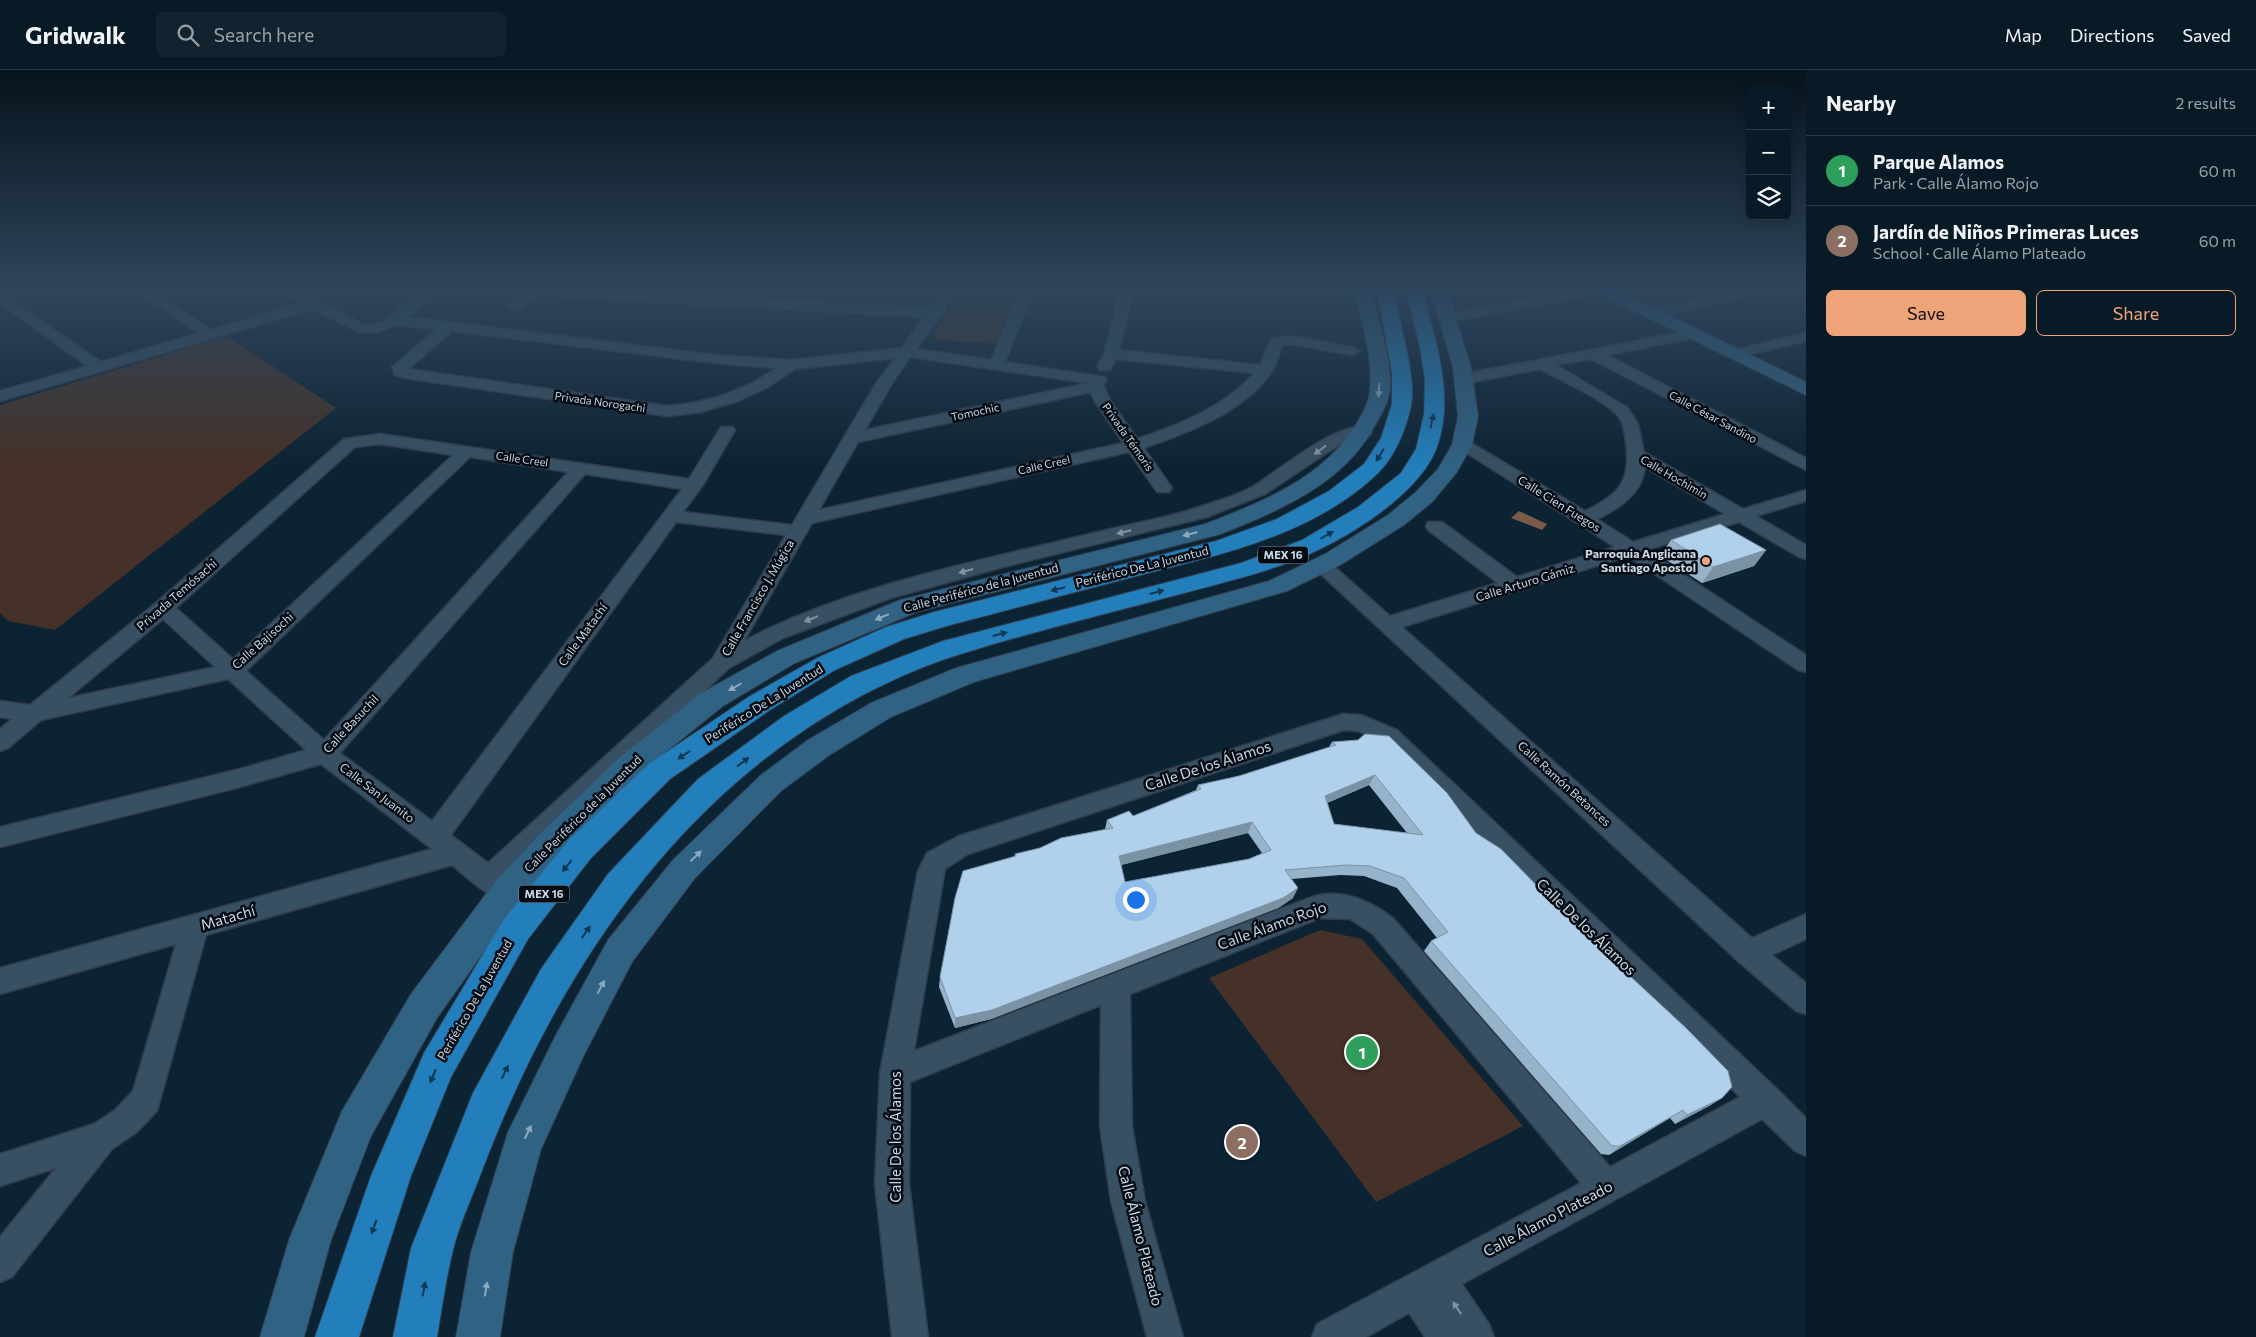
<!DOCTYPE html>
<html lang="en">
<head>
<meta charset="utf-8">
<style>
	:root { --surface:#091a27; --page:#12232f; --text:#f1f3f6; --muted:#99a1a7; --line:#293844; --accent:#efa378 }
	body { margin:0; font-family:Commissioner,sans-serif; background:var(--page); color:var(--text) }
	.controls { position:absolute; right:15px; top:15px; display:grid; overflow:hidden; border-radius:8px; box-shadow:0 2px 12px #0003 }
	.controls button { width:45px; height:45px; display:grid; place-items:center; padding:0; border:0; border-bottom:1px solid var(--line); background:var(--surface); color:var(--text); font:25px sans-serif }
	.you { position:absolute; left:1135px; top:829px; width:18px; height:18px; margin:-12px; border:4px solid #fff; border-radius:50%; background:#1a73e8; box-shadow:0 0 0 8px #1a73e833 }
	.badge { display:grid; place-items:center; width:32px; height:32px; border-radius:50%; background:var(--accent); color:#fff; font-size:16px; font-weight:700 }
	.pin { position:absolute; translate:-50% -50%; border:2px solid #fff; box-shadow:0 1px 5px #0006 }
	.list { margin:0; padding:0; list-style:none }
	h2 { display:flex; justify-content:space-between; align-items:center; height:65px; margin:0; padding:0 20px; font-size:21px }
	h2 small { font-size:16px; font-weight:400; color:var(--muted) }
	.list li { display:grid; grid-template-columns:32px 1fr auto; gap:15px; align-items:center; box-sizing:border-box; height:70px; padding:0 20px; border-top:1px solid var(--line) }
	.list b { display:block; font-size:19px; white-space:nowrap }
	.list p { margin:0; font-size:16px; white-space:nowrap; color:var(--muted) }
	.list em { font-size:16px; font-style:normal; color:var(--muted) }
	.actions { display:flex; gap:10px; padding:15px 20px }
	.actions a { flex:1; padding:11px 0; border:1px solid var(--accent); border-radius:8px; text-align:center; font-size:18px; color:var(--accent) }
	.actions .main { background:var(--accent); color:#111 }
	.icon { flex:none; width:28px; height:28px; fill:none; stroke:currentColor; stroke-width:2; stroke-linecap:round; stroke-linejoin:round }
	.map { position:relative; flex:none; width:1806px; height:1267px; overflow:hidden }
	header { display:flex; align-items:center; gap:30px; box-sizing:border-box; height:70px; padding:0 25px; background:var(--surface); border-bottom:1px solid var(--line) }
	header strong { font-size:24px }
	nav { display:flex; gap:28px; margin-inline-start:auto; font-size:18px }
	.search { width:350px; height:45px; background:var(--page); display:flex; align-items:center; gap:12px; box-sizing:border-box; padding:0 18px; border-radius:8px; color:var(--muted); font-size:19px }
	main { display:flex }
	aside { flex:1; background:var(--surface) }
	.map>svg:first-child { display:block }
	.green { fill:#453127 }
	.water { fill:#7b5a48 }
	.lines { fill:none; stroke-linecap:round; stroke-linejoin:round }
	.minor-casing { stroke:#303c4b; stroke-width:3 }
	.secondary-casing { stroke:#303c4b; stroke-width:2 }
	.trunk-casing { stroke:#303c4b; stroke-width:2 }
	.minor { fill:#385063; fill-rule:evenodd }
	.secondary { fill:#306284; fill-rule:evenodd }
	.trunk { fill:#227fbb; fill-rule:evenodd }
	.wall { fill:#97b3ca; fill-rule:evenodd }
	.shaded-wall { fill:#7b92a4 }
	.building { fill:#b0d0eb; stroke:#7b92a4; fill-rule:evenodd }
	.oneway { fill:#8ca9bd }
	.oneway2 { fill:#103956 }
	.oneway3 { fill:#8194a3 }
	.poi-dot { fill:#efa378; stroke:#040b13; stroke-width:2 }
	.labels { text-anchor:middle; stroke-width:5; stroke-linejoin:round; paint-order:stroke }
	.far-street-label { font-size:11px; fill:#cad8e3; stroke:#040b13 }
	.shield { fill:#040b13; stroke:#8f9aa5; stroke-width:1 }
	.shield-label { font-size:11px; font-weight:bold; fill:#cad8e3 }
	.street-label { font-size:12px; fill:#cad8e3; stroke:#040b13 }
	.poi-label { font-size:12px; font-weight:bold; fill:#cad8e3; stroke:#040b13; text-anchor:end }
	.near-street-label { font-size:15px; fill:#cad8e3; stroke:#040b13 }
</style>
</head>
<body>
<header>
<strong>Gridwalk</strong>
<div class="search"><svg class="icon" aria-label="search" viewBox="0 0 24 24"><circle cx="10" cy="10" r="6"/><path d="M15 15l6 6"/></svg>Search here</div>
<nav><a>Map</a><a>Directions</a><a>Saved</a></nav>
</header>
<main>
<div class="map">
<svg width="1806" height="1267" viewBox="0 0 1806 1267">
	<rect width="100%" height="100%" fill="#0c2334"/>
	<path class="green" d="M962 220H1017L997 274 938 270 933 265Z
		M227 266 336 338 55 560 8 551 0 543V335Z
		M1320 860 1362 869 1523 1056 1376 1132 1209 908Z"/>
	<path class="water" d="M1519 441 1547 454 1542 460 1511 448Z"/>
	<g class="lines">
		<defs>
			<path id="minor" d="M134 220H150L212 260 302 233 281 220H298L363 254C390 258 404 230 425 221 429 219 437 220 441 220L408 247 715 285 791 290 902 278 924 247 536 225 521 239 516 240 509 236 525 220H598L930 238 943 220H956L941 246 916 279 991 290 1020 220H1034L1005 292 1104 307 1107 310 1103 314 1110 330 1137 369C1178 355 1225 337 1254 303L1116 289 1110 300H1100L1097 297 1104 284 1120 220H1134L1119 280 1260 295 1271 269 1289 266 1353 277 1360 281 1353 285 1289 274 1282 275C1279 284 1277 293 1272 301 1245 342 1189 362 1144 378L1172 418 1169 422H1157L1129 382 812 453 744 571C848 515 984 490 1098 462 1135 453 1173 447 1208 434 1223 429 1240 424 1254 416 1281 399 1338 350 1370 357L1372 361 1370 365 1349 370 1334 378 1265 424 1207 447 1007 496 891 528 783 568 729 598 507 807 513 817 509 825C488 832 468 807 452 795L206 865 157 1041 137 1062 112 1079 12 1207 0 1212V1167L56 1098 0 1116V1084L94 1054 115 1040 133 1021 176 874 0 924V898L432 779 321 694 240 717 0 777V757L240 699 306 680 228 609 41 650 8 678 0 681V659L12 649 0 647V631L30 635 156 533 344 369 380 364 689 409 721 357H733L735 360 703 415 683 442 792 455 875 315 895 288 795 299 768 317 738 331 701 342 667 346 405 308 395 305 392 297 437 259 396 255 378 262H359L313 239 0 331V321L87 296 0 233V223L101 292 199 263ZM452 261 715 293 776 298C743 322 707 333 667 336L408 299ZM910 287 1089 313 865 360 891 315ZM1091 322 1094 330 1123 373 819 440 858 372ZM380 374 453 385 233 589 176 538 355 377ZM470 387 568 402 324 670 246 601ZM585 404 682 419 432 751 340 683ZM676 452 786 465 713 588 488 793 451 765ZM163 549 215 597 68 628Z
				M1573 220H1603L1597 224 1448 252 1441 248 1448 244Z
				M1737 220H1763L1757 224 1651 248 1644 244 1646 241Z
				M1693 260 1700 264 1698 267 1607 285 1806 388V400L1591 289 1556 295 1628 338 1638 354 1644 382 1743 439 1806 420V431L1756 446 1806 475V489L1799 487 1739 452 1646 480 1806 585V602L1798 600 1628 486 1402 557 1752 868 1806 844V869L1772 885 1806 913V944L1796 941 1739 892 1312 496 1315 492 1322 490 1329 492 1390 546 1498 513 1428 460 1426 456 1428 452H1442L1517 507 1615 477 1454 375 1456 371H1468L1585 441C1619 425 1631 412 1626 373 1625 365 1624 354 1619 347 1606 330 1560 310 1540 299L1464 314 1456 309 1464 304ZM1645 397 1725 444 1633 472 1597 449C1620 438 1642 424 1645 397Z
				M1806 263V271L1734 288 1727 284 1729 281Z
				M1343 644 1361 645 1397 660 1777 1019 1806 1048V1086L1795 1081 1762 1049 1462 1214 1489 1254 1494 1267H1425L1409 1243 1366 1267H1312L1317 1254 1581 1113 1373 864 1350 849 1320 848 1130 924 1132 1056 1145 1131 1183 1267H1147L1111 1131 1100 1056 1101 935 910 1012 909 1114 928 1267H892L875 1114 880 1003 918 801 927 783 959 766ZM1344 660 1358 661 1381 672 1740 1027 1610 1097 1393 848C1369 830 1339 817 1309 828L914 981 945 799 968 784Z"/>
			<path id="secondary" d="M1355 220H1371C1378 252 1391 285 1390 318 1389 332 1381 345 1374 357 1342 415 1280 440 1221 464L917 542 795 593 723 636 641 702 565 779 519 832 437 948 371 1066 331 1170 304 1267H260L289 1170 342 1041 411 924 495 812 543 761 621 686 703 622 777 581 900 530 1205 454C1262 432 1324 408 1357 353 1363 342 1370 331 1370 318 1373 285 1361 252 1355 220Z
				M1431 220H1447L1471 298 1478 346 1472 375 1457 402 1432 432 1404 455 1342 494 1287 521 974 612 891 647 828 686 781 721 695 808 632 892 583 987 541 1079 513 1182 500 1267H456L471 1182 508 1062 557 963 608 870 673 790 761 705 808 670 871 633 956 598 1269 511 1325 484 1388 445 1416 422 1438 399 1452 375 1458 346 1453 298Z
				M1595 220H1617L1806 312V325L1597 223Z"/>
			<path id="trunk" d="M1377 220H1393C1399 249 1417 309 1411 336 1406 359 1395 387 1378 403 1313 466 1218 485 1133 507 1072 523 1011 539 950 555L904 569 835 600 770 640 670 709 591 788 528 869 451 1007 411 1106 359 1267H315L371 1106 424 983 504 849 569 770 650 693 750 626 817 588 886 557 934 542 1216 471 1277 449 1329 421 1364 394 1381 368 1392 334V303Z
				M1406 220H1422C1436 271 1455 326 1437 377 1421 421 1358 461 1318 480 1277 500 1232 510 1188 522 1114 542 1038 560 964 583 908 600 854 627 806 659 651 762 548 927 483 1098 473 1125 460 1152 453 1180 446 1208 442 1238 437 1267H393L411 1178 473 1023 541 899 608 804 698 709 784 646 851 606 943 571 1241 493 1302 470 1358 437 1401 403 1416 379 1424 344 1425 310 1420 277Z"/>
		</defs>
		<use href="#minor" class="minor-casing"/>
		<use href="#secondary" class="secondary-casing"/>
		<use href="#trunk" class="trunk-casing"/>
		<use href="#minor" class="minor"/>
		<use href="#secondary" class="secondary"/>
		<use href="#trunk" class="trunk"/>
	</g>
	<path class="wall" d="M1671 470 1766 480 1754 496 1702 513 1660 486Z
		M1332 672 1476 763 1551 830 1602 880 1722 1028 1709 1036 1675 1054 1670 1048 1609 1085 1601 1084 1424 881 1431 871 1437 868 1397 818 1364 806 1340 805 1292 809 1293 828 1278 838 991 949 955 958 939 917 940 907 1014 787 1015 784 1040 778 1105 759 1107 750 1133 746 1196 720 1198 715 1239 706 1329 677ZM1369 715 1407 763 1334 754 1327 733ZM1248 763 1262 783 1249 789 1125 812 1121 795Z"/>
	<path class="shaded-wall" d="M1766 480 1754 496 1702 513 1713 497Z
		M1375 705 1369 715 1320 736 1325 726Z
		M1252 752 1248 763 1117 796 1119 786Z
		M1298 818 1293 828 1278 838 991 949 955 958V948Z
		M1722 1028 1709 1036 1675 1054 1687 1045Z
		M1683 1040 1670 1048 1609 1085 1620 1076Z"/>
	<path class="building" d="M1720 454 1766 480 1713 497 1671 470Z
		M1365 664 1389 666 1447 723 1476 763 1501 779 1551 830 1601 875 1602 880 1686 958 1728 1001 1732 1017 1722 1028 1687 1045 1683 1040 1620 1076H1612L1431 871 1448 862 1404 808 1370 796 1346 795 1285 800 1298 818 1283 828 992 940 955 948 940 907 955 828 963 801 1016 786 1015 784 1040 778 1061 768 1113 758 1107 750 1129 741 1133 746 1201 719 1198 715 1239 706 1336 675 1332 672 1358 670ZM1375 705 1423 765 1334 754 1325 726ZM1252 752 1271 780 1249 789 1125 812 1119 786Z"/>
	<defs><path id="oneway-solid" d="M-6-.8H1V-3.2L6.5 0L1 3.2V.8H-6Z" transform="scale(1.25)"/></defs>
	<g class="oneway">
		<use href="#oneway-solid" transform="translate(1379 320) rotate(94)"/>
		<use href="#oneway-solid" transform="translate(1190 464) rotate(166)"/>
		<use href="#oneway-solid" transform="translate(882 547) rotate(157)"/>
		<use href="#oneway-solid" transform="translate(735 617) rotate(150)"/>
		<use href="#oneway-solid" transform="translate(696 786) rotate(-44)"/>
		<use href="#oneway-solid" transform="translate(601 917) rotate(-62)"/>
		<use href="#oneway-solid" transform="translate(528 1062) rotate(-64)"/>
		<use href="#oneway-solid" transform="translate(486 1219) rotate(-81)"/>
	</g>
	<g class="oneway2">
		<use href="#oneway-solid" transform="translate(1432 351) rotate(-78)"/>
		<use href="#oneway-solid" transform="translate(1380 385) rotate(122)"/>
		<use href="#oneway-solid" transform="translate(1327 465) rotate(-30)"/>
		<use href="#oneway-solid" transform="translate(1058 519) rotate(166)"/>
		<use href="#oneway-solid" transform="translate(1157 522) rotate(-15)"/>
		<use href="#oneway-solid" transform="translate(1000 564) rotate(-15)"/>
		<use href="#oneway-solid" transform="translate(684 685) rotate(146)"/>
		<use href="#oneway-solid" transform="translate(743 692) rotate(-37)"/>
		<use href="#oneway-solid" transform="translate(567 796) rotate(129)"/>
		<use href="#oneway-solid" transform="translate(586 862) rotate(-55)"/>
		<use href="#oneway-solid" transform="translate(505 1002) rotate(-63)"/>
		<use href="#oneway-solid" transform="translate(433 1006) rotate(113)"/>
		<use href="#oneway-solid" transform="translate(374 1157) rotate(109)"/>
		<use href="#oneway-solid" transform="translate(424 1219) rotate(-79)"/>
	</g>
	<g class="oneway3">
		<use href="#oneway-solid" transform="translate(1320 380) rotate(144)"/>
		<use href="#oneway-solid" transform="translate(1124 462) rotate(166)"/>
		<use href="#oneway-solid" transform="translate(966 501) rotate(165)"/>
		<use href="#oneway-solid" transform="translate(811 549) rotate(158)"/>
		<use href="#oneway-solid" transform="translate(1457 1238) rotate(-124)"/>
	</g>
	<linearGradient id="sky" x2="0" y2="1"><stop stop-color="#07131d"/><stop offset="0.55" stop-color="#2e455c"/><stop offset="1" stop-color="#2e455c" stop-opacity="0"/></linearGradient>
	<rect width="1806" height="398" fill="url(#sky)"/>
	<circle class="poi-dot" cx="1706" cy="491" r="5"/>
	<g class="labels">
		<g class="far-street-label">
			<text transform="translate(600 332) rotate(8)" y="4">Privada Norogachi</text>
			<text transform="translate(975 342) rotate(-12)" y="4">Tomochic</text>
			<text transform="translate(1713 347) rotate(28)" y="4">Calle César Sandino</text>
			<text transform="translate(1128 367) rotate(55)" y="4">Privada Témoris</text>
			<text transform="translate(522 389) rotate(8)" y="4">Calle Creel</text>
			<text transform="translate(1044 395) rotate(-13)" y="4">Calle Creel</text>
			<text transform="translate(1674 407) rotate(30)" y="4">Calle Hochimin</text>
		</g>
		<g class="shield">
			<rect x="1258" y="476.5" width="50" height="17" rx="4"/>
			<rect x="519" y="815.5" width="50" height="17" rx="4"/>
		</g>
		<g class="shield-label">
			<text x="1283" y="489">MEX 16</text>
			<text x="544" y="828">MEX 16</text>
		</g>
		<g class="street-label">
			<text transform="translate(1559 434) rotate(32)" y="4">Calle Cien Fuegos</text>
			<text transform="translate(1142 497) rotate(-14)" y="4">Periférico De La Juventud</text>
			<text transform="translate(1525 513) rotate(-17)" y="4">Calle Arturo Gámiz</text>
			<text transform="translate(981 518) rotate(-15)" y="4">Calle Periférico de la Juventud</text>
			<text transform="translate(177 525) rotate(-41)" y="4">Privada Temósachi</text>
			<text transform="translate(758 528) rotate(-60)" y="4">Calle Francisco J. Múgica</text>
			<text transform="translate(583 565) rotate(-54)" y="4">Calle Matachí</text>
			<text transform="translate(263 571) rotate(-42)" y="4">Calle Bajisochi</text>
			<text transform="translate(764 634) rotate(-32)" y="4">Periférico De La Juventud</text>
			<text transform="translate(351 654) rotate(-47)" y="4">Calle Basuchil</text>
			<text transform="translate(1564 714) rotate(42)" y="4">Calle Ramón Betances</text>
			<text transform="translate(377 723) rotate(37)" y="4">Calle San Juanito</text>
			<text transform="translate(583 744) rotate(-45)" y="4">Calle Periférico de la Juventud</text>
			<text transform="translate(475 930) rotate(-60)" y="4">Periférico De La Juventud</text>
		</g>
		<g class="poi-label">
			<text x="1696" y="488">Parroquia Anglicana<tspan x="1696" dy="14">Santiago Apostol</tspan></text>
		</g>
		<g class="near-street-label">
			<text transform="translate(1208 696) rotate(-18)" y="5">Calle De los Álamos</text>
			<text transform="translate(228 848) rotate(-16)" y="5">Matachí</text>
			<text transform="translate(1272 856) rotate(-20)" y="5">Calle Álamo Rojo</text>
			<text transform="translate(1586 857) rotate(44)" y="5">Calle De los Álamos</text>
			<text transform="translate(896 1067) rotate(-90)" y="5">Calle De los Álamos</text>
			<text transform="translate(1548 1149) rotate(-28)" y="5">Calle Álamo Plateado</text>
			<text transform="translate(1140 1166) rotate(76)" y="5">Calle Álamo Plateado</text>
		</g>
	</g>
</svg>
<div class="controls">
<button>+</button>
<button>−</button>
<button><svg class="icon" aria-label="layers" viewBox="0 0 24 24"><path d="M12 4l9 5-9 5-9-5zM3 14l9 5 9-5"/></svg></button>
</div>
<div class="you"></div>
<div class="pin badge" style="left:1362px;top:982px;background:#2e9e5b">1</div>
<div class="pin badge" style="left:1242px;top:1072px;background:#8d6e63">2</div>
</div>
<aside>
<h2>Nearby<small>2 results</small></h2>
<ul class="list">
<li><span class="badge" style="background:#2e9e5b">1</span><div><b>Parque Alamos</b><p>Park · Calle Álamo Rojo</p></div><em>60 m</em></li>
<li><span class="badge" style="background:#8d6e63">2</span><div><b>Jardín de Niños Primeras Luces</b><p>School · Calle Álamo Plateado</p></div><em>60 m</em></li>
</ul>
<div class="actions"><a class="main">Save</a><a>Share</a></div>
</aside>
</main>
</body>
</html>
